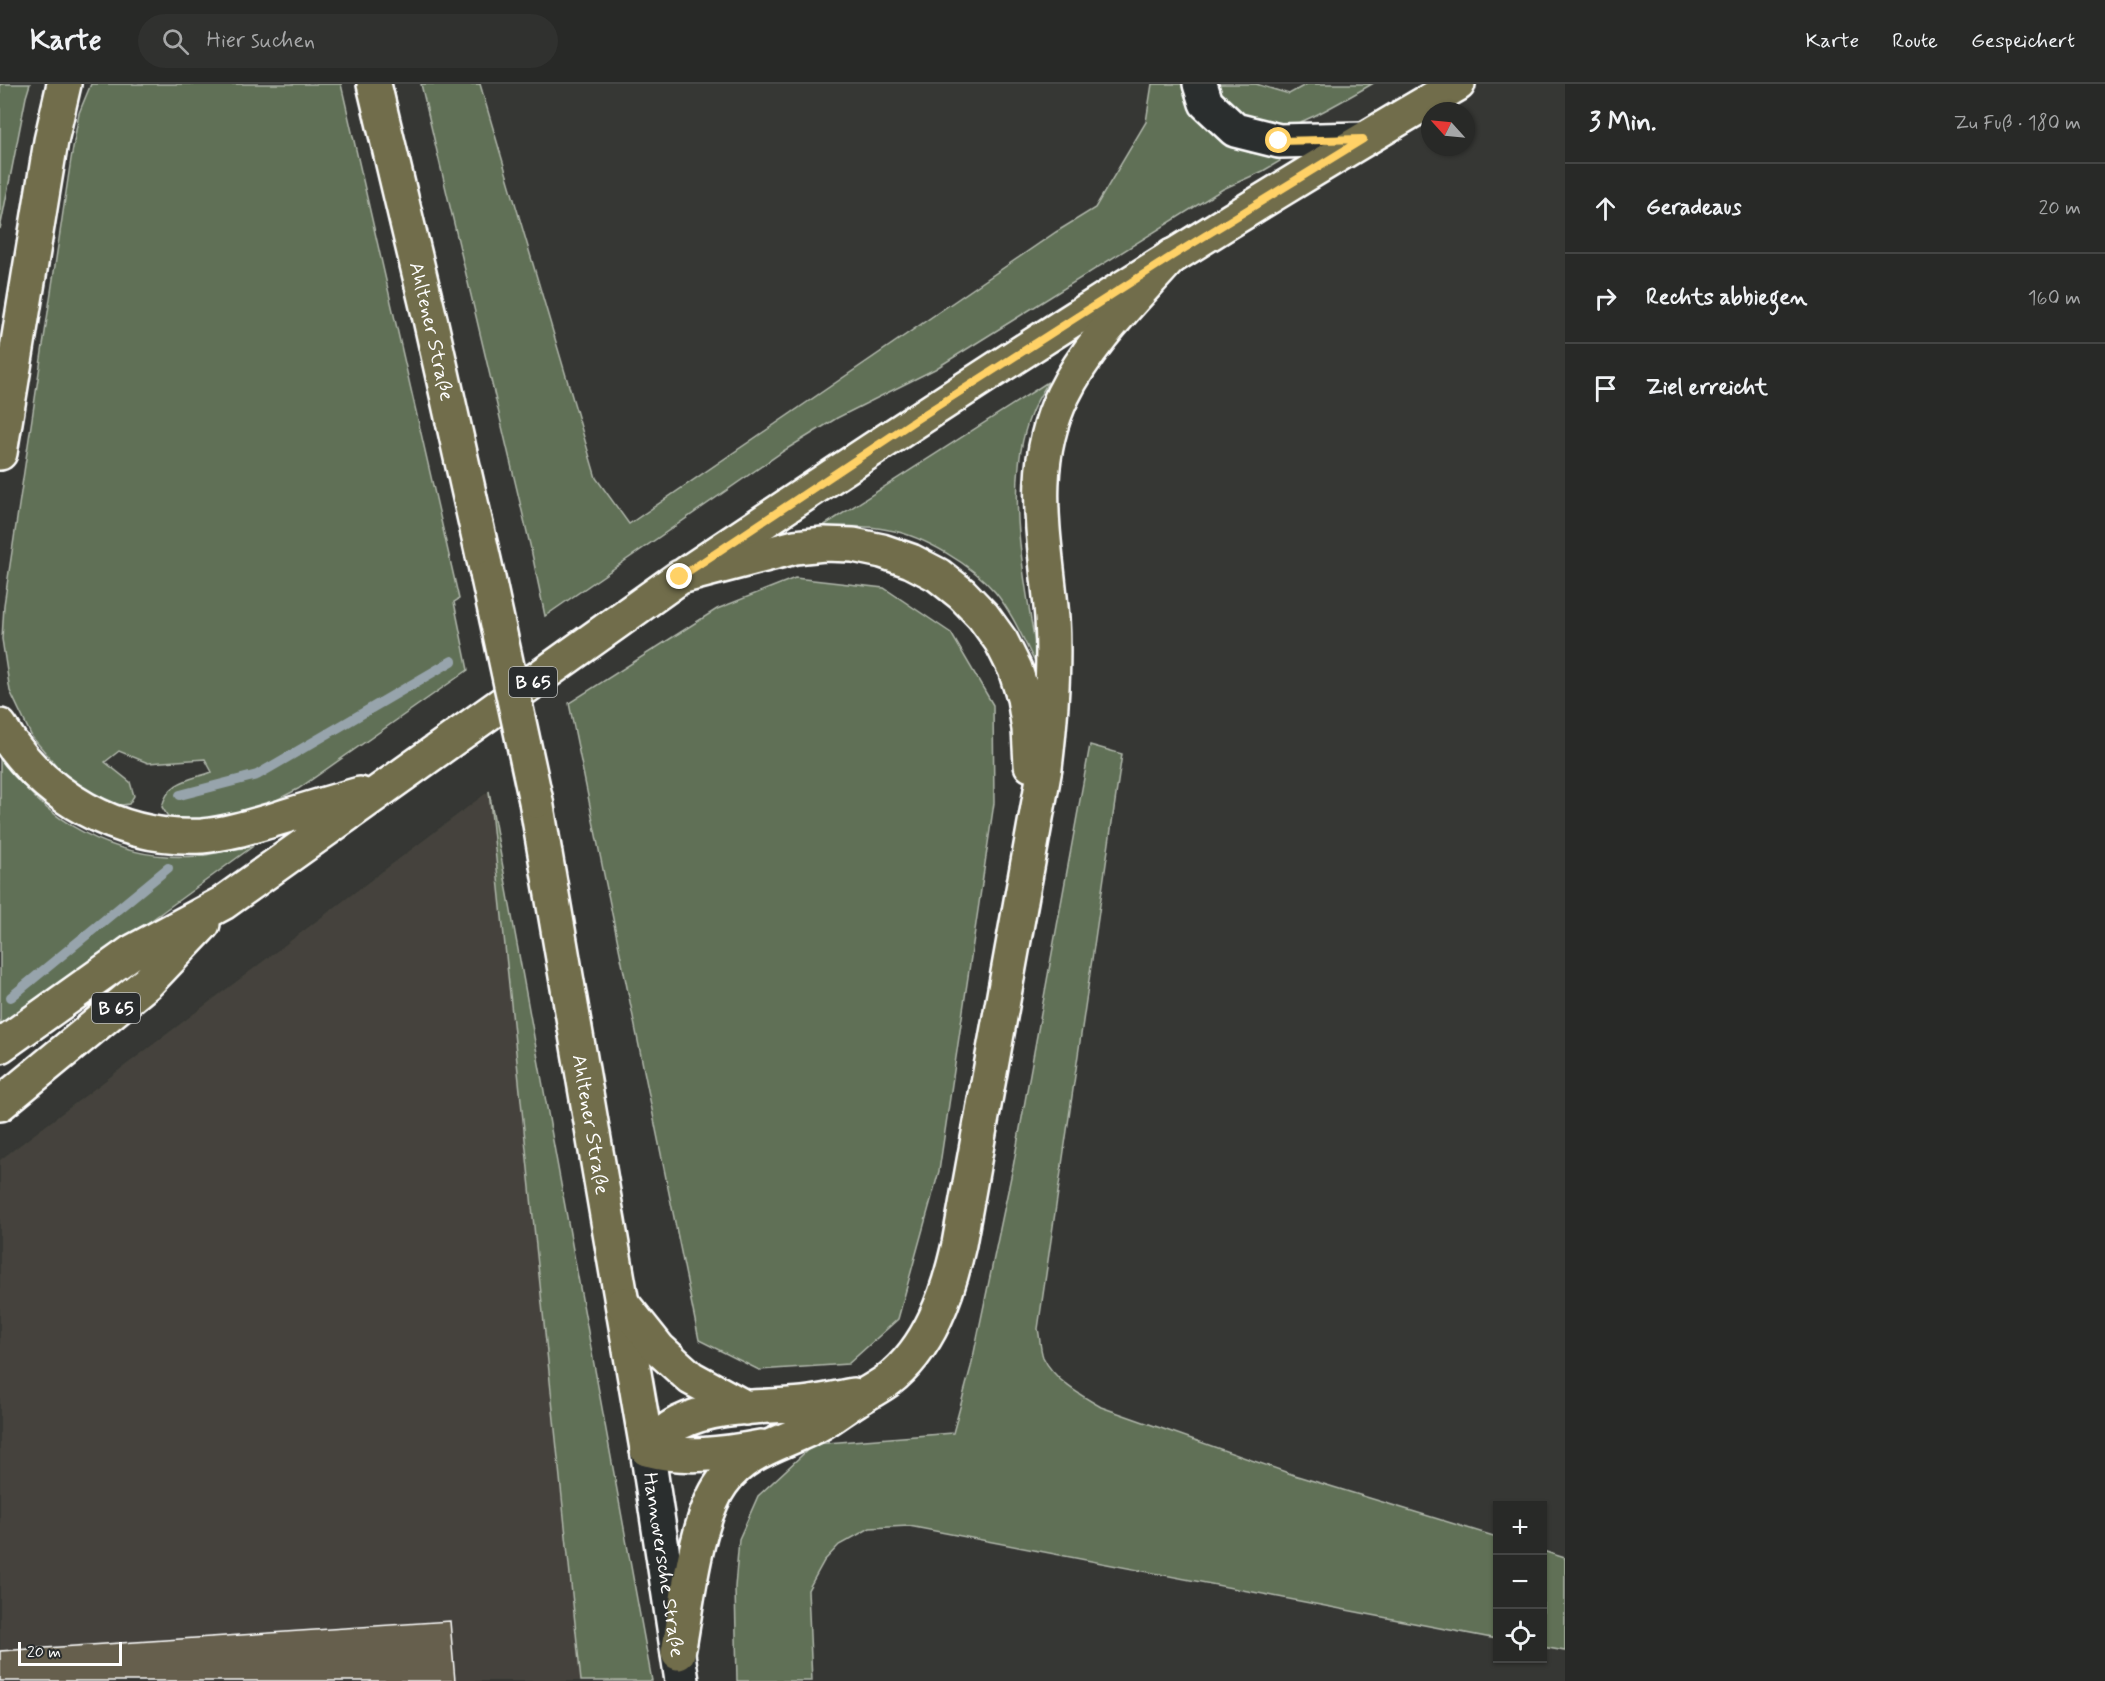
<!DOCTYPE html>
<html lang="de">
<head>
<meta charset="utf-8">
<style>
	:root { --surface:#282927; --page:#30312f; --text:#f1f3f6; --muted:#a5a6a7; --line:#444544 }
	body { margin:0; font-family:Mynerve,sans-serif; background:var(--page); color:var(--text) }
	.controls { position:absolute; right:18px; bottom:18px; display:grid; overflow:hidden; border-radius:0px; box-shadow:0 2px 4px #0004 }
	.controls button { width:54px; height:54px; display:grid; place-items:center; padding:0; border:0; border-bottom:2px solid var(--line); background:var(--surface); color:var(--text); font:30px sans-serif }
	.compass { position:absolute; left:1421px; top:18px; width:54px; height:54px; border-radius:50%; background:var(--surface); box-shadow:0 2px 4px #0004; rotate:297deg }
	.scale { position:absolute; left:18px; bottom:15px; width:104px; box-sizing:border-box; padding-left:6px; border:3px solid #fff; border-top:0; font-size:16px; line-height:21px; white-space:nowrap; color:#fff; -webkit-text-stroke:4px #2a2d2e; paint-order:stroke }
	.stop { position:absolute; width:18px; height:18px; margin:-14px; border:4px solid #ffd166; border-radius:50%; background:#fff }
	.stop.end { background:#ffd166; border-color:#fff; box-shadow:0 2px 6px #0008 }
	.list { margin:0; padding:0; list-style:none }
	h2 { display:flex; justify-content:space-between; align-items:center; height:78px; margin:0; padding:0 24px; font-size:26px }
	h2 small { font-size:20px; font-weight:400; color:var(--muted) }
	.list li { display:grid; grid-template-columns:39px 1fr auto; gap:18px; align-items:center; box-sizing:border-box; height:90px; padding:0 24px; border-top:2px solid var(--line) }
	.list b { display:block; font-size:22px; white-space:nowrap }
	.list em { font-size:20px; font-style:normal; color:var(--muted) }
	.icon { flex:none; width:33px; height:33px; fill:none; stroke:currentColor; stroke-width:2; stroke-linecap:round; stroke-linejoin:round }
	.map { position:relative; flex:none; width:1565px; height:1597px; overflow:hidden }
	header { display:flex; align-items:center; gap:36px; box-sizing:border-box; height:84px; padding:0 30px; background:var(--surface); border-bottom:2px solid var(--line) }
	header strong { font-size:28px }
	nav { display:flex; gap:33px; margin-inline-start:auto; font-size:21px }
	.search { width:420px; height:54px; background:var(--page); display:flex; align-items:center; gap:15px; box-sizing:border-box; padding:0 21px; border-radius:33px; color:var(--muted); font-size:22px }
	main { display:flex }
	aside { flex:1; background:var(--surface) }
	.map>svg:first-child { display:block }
	.built { fill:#44433c }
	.green { fill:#606f57; stroke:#b0b7ab; stroke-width:1.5 }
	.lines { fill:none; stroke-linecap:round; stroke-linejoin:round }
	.stream { stroke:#97a4ac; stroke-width:10 }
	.building { fill:#665f4e; stroke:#fff; stroke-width:1.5 }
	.minor-casing { stroke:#fff; stroke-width:38 }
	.major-casing { stroke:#fff; stroke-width:38 }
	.highway-casing { stroke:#fff; stroke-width:38 }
	.minor { stroke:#2a2d2e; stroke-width:33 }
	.major { stroke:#716d4b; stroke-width:33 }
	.highway { stroke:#716d4b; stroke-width:33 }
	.major-bridge-casing { stroke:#fff; stroke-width:38; stroke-linecap:butt }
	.major-bridge { stroke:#716d4b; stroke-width:33 }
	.route { stroke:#ffd166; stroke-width:8 }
	.labels { text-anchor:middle; stroke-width:4.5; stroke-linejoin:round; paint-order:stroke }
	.shield { fill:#2a2d2e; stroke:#bfc0c0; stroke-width:1.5 }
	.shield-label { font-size:18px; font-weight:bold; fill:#fff }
	.street-label { font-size:20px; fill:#fff; stroke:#2a2d2e }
</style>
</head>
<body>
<header>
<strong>Karte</strong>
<div class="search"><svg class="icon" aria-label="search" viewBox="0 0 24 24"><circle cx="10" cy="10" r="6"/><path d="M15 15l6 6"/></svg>Hier suchen</div>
<nav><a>Karte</a><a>Route</a><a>Gespeichert</a></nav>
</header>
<main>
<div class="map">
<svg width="1565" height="1597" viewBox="0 0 1565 1597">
	<rect width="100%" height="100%" fill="#363734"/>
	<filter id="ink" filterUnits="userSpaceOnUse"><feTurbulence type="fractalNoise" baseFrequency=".0167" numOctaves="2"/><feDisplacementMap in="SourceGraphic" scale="12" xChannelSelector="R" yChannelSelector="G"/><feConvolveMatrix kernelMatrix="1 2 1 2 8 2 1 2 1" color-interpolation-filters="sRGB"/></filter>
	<g filter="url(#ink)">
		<path class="built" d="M489 707 581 1597H0V1076Z"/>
		<path class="green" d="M0 0H30L26 13 0 145Z
			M91 0H341L459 515 454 518 468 586 298 705 263 723 226 736 178 740 167 731 162 723C168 697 189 696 212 688L205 675 148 679 119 667 105 678 130 698 134 712 129 720 115 722 100 717 68 695 32 653 10 607 2 555 4 521 71 75 79 29Z
			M421 0H480L596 394 629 440 1056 148 1095 124 1146 38 1152 0H1184L1187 12 1230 61 1251 69 1277 72 1280 77 1263 87 1223 105 935 285 837 334 785 366 545 532 531 465Z
			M1214 0H1256L1289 10 1307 0H1372C1353 11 1334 22 1314 32 1309 34 1302 38 1297 39 1260 47 1233 31 1214 0Z
			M1048 298C1042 309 1035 319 1031 330 1001 403 1028 513 1040 588 1026 562 1014 531 995 508 972 481 924 452 889 446 866 441 843 442 820 444Z
			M795 494 884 504 951 549 993 621 994 719 939 1087 898 1235 848 1280 759 1286 699 1256 569 619 717 525Z
			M1090 661 1122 670 1038 1245C1040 1253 1040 1265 1043 1273 1054 1296 1080 1311 1101 1323L1294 1391 1497 1453V1555L909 1442 870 1444 839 1461 824 1477 808 1506 812 1597H737L735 1503 739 1455 758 1412 814 1360 953 1349 971 1283 1013 1083Z
			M0 669C41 738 117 778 198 772 210 771 246 762 252 763L131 851 0 949Z
			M489 707 652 1597H581Z
			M1543 1467 1565 1474V1567L1543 1563Z"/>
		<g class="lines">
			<path class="stream" d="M180 711 257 691 452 577
				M11 913 168 784"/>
		</g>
		<path class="building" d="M450 1537 455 1597H0V1567Z"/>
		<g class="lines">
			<defs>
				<g id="minor">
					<path d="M1200 0 1206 19 1235 46 1279 57 1363 55"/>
					<path id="s1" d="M647 1365 682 1597"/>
				</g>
				<g id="major">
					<path id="s2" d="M374 0 430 235 488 494"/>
					<path d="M687 489C940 319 1195 153 1458 0"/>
					<path id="s3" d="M536 717 647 1365"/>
				</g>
				<path id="highway" d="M0 369 51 57 64 0
					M0 642C42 713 119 756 202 752 226 750 249 743 273 736 302 727 331 718 360 710
					M0 962 132 868 223 819 680 493 795 463 824 460 853 461 882 467 911 477 938 491 962 510 983 532 1001 557 1015 585 1024 614 1029 645 1031 681
					M0 1020 148 898 203 840
					M623 1220 659 1265 691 1294 746 1324
					M761 1363C724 1370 684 1375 647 1365 657 1355 667 1345 679 1339 717 1320 763 1324 803 1320 820 1318 837 1314 854 1311
					M678 1569C687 1522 695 1436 722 1399 745 1366 784 1359 818 1341 831 1334 843 1324 856 1316 866 1310 877 1304 887 1297 930 1264 948 1210 959 1160L1045 684C1051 634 1055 584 1052 534 1046 457 1027 385 1063 311 1089 258 1133 216 1172 172"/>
			</defs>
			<use href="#minor" class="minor-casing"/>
			<use href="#major" class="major-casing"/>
			<use href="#highway" class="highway-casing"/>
			<use href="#minor" class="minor"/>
			<use href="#major" class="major"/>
			<use href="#highway" class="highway"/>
			<defs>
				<path id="major-bridge" d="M488 494 536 717"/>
			</defs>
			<use href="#major-bridge" class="major-bridge-casing"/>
			<use href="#major-bridge" class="major-bridge"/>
		</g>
	</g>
	<g class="lines" filter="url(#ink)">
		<path class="route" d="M680 493 917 335 1172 172 1363 55 1279 57"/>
	</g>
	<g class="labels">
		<g class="shield">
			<rect x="509" y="583" width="48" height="30" rx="4.5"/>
			<rect x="92" y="909" width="48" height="30" rx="4.5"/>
		</g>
		<g class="shield-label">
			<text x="533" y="604">B 65</text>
			<text x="116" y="930">B 65</text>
		</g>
		<g class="street-label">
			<text dy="7" stroke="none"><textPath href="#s2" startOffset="254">Ahltener Straße</textPath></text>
			<text dy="7" stroke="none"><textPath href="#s3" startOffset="328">Ahltener Straße</textPath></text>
			<text dy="7" stroke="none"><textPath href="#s1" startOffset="117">Hannoversche Straße</textPath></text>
		</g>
	</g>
</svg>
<div class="controls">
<button>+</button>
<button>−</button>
<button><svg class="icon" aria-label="locate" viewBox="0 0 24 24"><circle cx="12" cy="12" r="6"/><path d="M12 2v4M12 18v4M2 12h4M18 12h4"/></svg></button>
</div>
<svg class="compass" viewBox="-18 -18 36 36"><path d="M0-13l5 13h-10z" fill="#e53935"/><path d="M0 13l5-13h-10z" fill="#a5a6a7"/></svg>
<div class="scale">20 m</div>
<div class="stop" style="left:1279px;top:57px"></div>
<div class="stop end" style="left:680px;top:493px"></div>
</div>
<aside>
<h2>3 Min.<small>Zu Fuß · 180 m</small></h2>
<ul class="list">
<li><svg class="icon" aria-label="ahead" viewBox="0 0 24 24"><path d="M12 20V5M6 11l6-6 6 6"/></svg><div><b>Geradeaus</b></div><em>20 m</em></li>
<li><svg class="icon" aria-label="right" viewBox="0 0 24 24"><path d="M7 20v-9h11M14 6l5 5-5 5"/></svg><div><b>Rechts abbiegen</b></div><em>160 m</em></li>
<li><svg class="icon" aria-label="arrive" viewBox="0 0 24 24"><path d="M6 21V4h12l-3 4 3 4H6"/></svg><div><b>Ziel erreicht</b></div></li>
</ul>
</aside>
</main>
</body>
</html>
